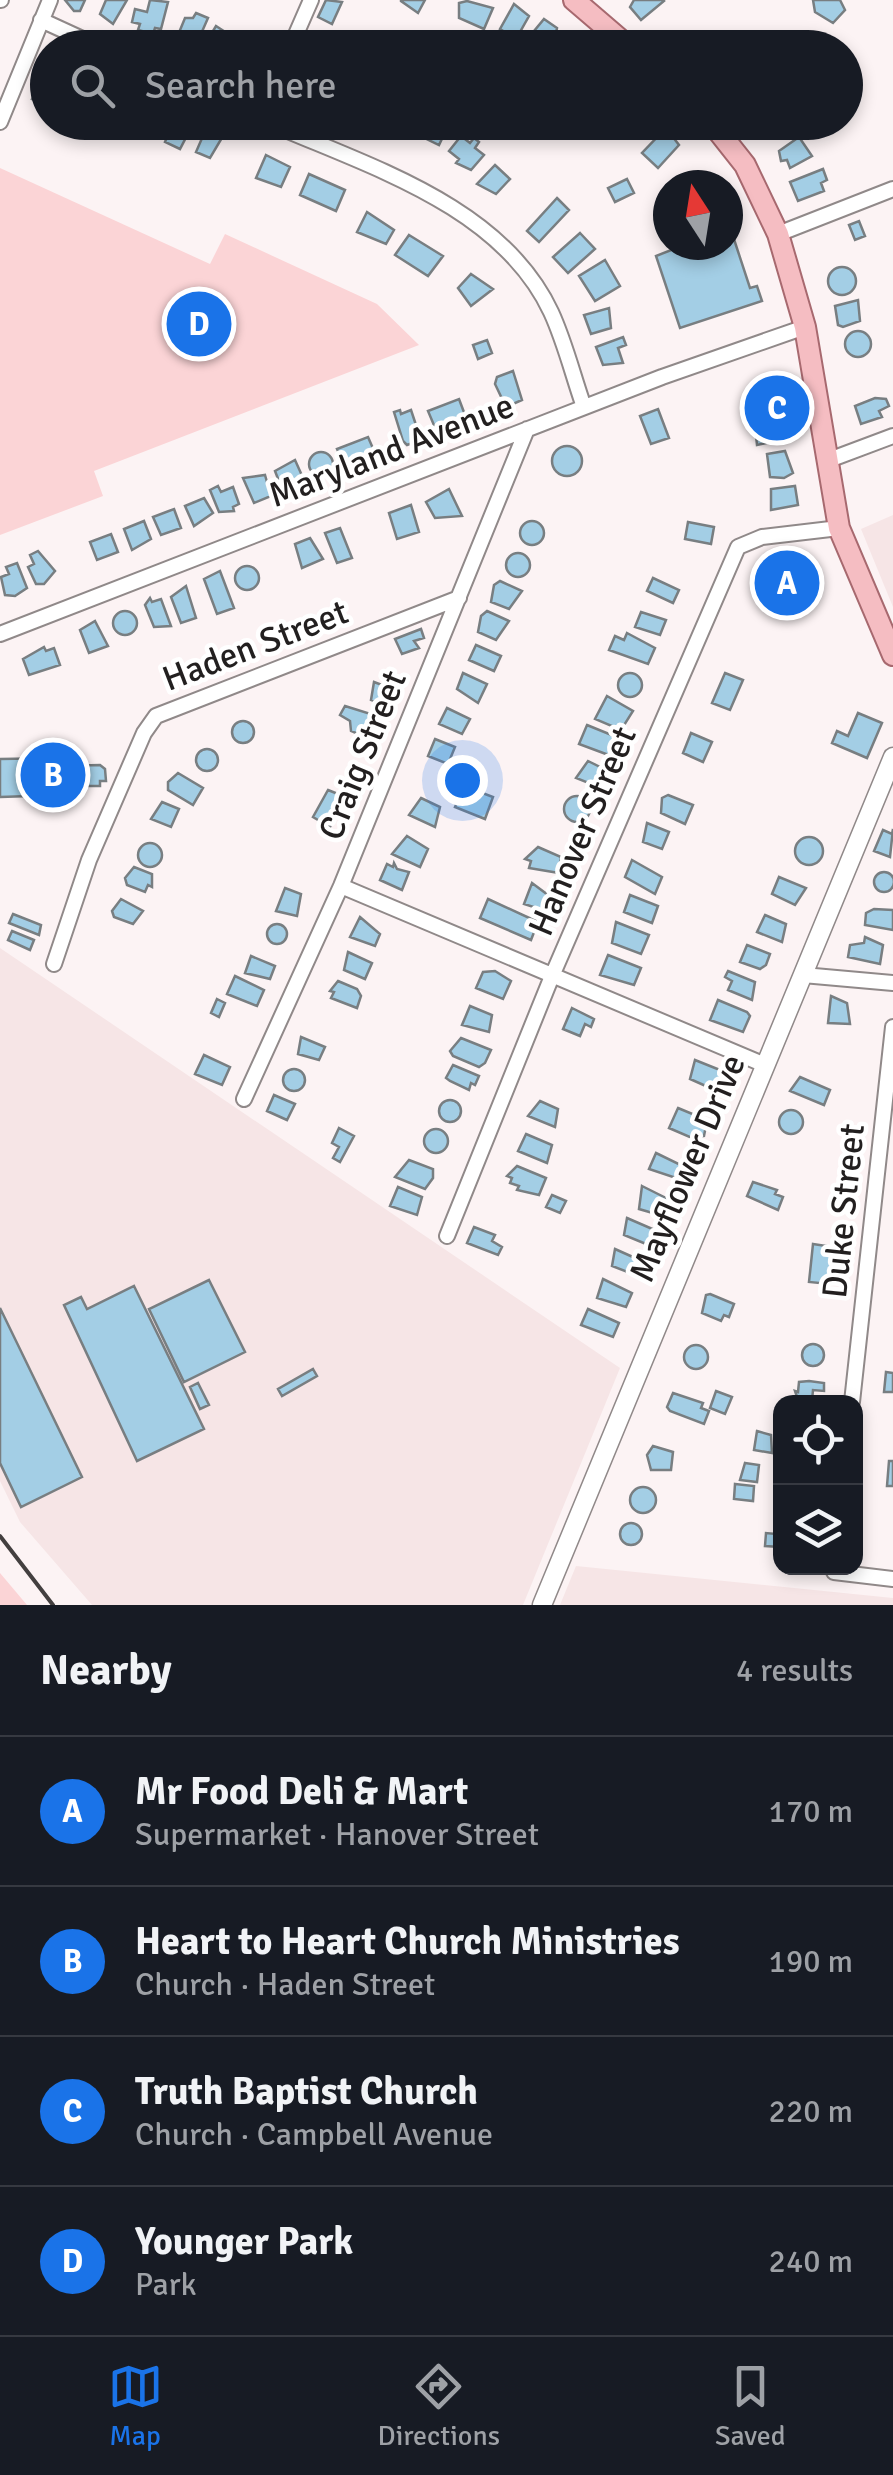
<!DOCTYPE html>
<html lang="en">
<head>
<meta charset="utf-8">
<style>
	:root { --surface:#171b24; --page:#242831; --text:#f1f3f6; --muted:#9ea1a6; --line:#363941; --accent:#1a73e8 }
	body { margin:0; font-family:Signika,sans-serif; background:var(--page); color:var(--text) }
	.controls { position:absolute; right:30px; bottom:30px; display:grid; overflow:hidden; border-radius:20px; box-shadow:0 5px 15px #0003 }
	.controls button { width:90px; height:90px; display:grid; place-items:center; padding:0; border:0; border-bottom:2px solid var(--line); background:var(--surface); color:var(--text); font:50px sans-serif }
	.compass { position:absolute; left:653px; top:170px; width:90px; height:90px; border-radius:50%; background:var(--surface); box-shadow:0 5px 15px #0003; rotate:348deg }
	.you { position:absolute; left:462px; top:780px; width:35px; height:35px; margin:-25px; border:8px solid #fff; border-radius:50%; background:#1a73e8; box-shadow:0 0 0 15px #1a73e833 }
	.badge { display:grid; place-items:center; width:65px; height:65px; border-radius:50%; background:var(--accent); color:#fff; font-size:32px; font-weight:700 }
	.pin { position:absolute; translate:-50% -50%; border:5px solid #fff; box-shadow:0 2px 10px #0006 }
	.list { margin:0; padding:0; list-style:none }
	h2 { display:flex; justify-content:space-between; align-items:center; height:130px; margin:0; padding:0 40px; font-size:42px }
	h2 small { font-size:32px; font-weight:400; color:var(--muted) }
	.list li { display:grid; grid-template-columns:65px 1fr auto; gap:30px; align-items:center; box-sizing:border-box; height:150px; padding:0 40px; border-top:2px solid var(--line) }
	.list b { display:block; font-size:38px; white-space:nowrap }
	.list p { margin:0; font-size:32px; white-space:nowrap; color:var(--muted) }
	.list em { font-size:32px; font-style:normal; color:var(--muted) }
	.icon { flex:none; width:55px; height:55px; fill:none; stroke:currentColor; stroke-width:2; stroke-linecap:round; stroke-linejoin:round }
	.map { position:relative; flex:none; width:893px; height:1605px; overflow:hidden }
	.search { position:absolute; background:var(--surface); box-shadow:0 5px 15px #0003; left:30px; right:30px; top:30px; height:110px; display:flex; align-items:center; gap:25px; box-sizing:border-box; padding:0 35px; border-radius:55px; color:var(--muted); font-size:38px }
	.sheet { height:730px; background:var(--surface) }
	nav { display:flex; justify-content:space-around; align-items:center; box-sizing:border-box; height:140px; border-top:2px solid var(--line); background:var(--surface); font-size:28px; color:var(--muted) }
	nav a { display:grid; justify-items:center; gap:5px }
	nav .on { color:var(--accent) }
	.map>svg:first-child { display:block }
	.built { fill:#f6e5e6 }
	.green { fill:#fbd4d6 }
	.building { fill:#a3cee5; stroke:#787e81; stroke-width:2.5 }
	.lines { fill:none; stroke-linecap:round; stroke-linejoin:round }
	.minor-casing { stroke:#908989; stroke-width:18 }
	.tertiary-casing { stroke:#908989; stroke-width:21 }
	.primary-casing { stroke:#a7696f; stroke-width:24 }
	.minor { stroke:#fff; stroke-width:14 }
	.tertiary { stroke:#fff; stroke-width:18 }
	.primary { stroke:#f5bdc2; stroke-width:20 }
	.rail { stroke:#433f3f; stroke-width:4 }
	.labels { text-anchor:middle; stroke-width:9; stroke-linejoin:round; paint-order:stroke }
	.street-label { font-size:35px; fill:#221f1f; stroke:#fff }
</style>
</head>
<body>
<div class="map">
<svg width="893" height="1605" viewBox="0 0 893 1605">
	<rect width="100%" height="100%" fill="#fcf3f4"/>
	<path class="built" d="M893 515V607L861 529Z
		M0 948 620 1368 523 1605H92L20 1522 0 1481Z
		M576 1566 893 1598V1605H560Z"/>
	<path class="green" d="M0 168 210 264 225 234 377 304 419 345 94 471 103 496 0 535Z
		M0 1573 27 1605H0Z"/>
	<path class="building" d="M65 0H85L80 11H74Z
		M106 0H127L113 24 100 14Z
		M150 0 168 2 161 29 155 28 153 34 138 30 140 24 132 22 135 9 147 12Z
		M326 0 342 2 332 24 318 17Z
		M425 0 418 13 401 1V0Z
		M634 0H663L664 1 641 20 630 7Z
		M813 0H840L845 10 833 23 815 12Z
		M467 1 493 8 484 29 459 18V3Z
		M514 4 529 16 516 39 500 29Z
		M196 13 208 18 197 43H189L178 35 185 18H193Z
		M544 19 557 28 556 33 546 48H534L525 42Z
		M216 26 233 37 230 48 204 46Z
		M570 38 580 48H558L565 40Z
		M240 40 251 45H259L237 48Z
		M47 68H48V105L32 99Z
		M137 122H158L154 132Z
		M174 122H194L180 149 165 142Z
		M409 122H441L448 126 439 145 406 129Z
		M624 122H652L635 138Z
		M666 128 679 145 658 168 642 153Z
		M206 129 223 136 210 158 196 152Z
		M461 136 470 143 474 138 479 142 475 148 484 155 471 170 456 163 459 159 449 151Z
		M799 137 812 156 790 168 787 160 781 161 779 151Z
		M266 155 290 167 281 187 256 178Z
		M495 165 510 179 496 194 477 184Z
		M823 169 827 180 821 183 824 191 798 201 790 182Z
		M309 174 345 190 336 211 300 195Z
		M627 179 634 193 615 202 608 188Z
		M557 198 569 210 539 242 527 231Z
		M367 212 394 230 386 244 357 232Z
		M859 221 865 236 855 240 849 225Z
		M730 227 750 288 757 286 762 301 680 328 656 256 684 245H728Z
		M580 233 595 249 568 273 553 257Z
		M409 235 443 256 428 276 395 255Z
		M605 260 620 286 595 301 579 276Z
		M828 281a14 14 0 1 1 28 0a14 14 0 1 1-28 0Z
		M471 274 493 289 471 306 458 288Z
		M858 300 860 321 843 327 838 325 835 306Z
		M609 308 611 328 591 334 584 315Z
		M845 344a13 13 0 1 1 26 0a13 13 0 1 1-26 0Z
		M623 337 626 345 618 348 623 363 603 365 596 347Z
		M487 340 492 353 478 359 473 345Z
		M513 371 522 400 506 407 495 384 497 377Z
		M792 391 795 411 762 421 759 405 767 403 766 395Z
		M875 398 886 399 889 406 879 411 882 417 861 424 855 406Z
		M459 399 465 415 436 430 428 411Z
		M658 409 669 438 651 444 640 416Z
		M400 410 401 414 411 410 421 440 407 445 403 441 394 412Z
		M780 420 785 422 788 438 757 445 755 425Z
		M368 437 375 453 344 465 337 449Z
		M552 461a15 15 0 1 1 30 0a15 15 0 1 1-30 0Z
		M785 451 793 473 784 478 770 477 767 454Z
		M309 464a12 12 0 1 1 24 0a12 12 0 1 1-24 0Z
		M295 460 304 480 299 486 282 489 275 471Z
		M265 475 271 496 254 503 243 478Z
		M218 486 221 492 233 487 239 504 233 507 234 511 219 512 210 490Z
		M795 486 798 505 771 510V489Z
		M449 489 462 516 435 518 426 502Z
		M204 498 213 513 194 526 185 506Z
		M411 505 419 532 397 539 389 513Z
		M174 509 181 528 161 535 153 517Z
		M520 533a12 12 0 1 1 24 0a12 12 0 1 1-24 0Z
		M144 521 151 539 132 550 124 529Z
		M688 522 714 527 711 544 685 539Z
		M340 528 352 558 337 563 325 533Z
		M111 534 118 552 97 560 90 542Z
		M310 538 323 559 302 568 295 544Z
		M38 551 55 571 44 584H36L28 567 34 564 30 555Z
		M506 565a12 12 0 1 1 24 0a12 12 0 1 1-24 0Z
		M17 563 27 588 15 596 5 595 1 577 9 574 6 567Z
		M799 566 807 582 774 599 766 583Z
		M235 578a12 12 0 1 1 24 0a12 12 0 1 1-24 0Z
		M220 571 234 608 217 614 204 579Z
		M653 578 679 590 673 603 647 591Z
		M500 581 522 591 509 609 491 602 494 585Z
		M186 586 196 618 181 623 171 597Z
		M150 598 152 602 161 599 171 626 154 627 145 605Z
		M487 611 509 621 496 640 478 632 481 616Z
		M113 623a12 12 0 1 1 24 0a12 12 0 1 1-24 0Z
		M641 612 666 620 660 635 635 627Z
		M95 621 108 646 89 653 80 630Z
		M421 629 424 638 414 641 419 648 402 654 395 639Z
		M627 633 655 648 648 664 609 650 615 636 624 640Z
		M476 645 501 656 494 671 469 660Z
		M44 647 46 651 54 648 60 665 29 675 23 659Z
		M463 673 487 684 478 703 457 689Z
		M725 673 743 680 730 710 712 703Z
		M618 685a12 12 0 1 1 24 0a12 12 0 1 1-24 0Z
		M374 682 393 689 390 707 371 700Z
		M607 696 633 711 621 730 595 719Z
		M345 706 374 715 371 730 358 734 351 731 350 721 340 715Z
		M447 708 470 719 462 734 439 724Z
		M858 713 882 723 867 758 832 743 837 731 848 736Z
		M232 732a11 11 0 1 1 22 0a11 11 0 1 1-22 0Z
		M587 725 619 738 614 757 579 744Z
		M691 733 712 742 703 762 683 753Z
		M435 739 455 747 448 764 428 756Z
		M196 760a11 11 0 1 1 22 0a11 11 0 1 1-22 0Z
		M61 758V766L100 765 105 769 106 781H100V786H61V795L0 797V759Z
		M588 761 608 771 601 788 576 778Z
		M178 773 203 788 193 805 168 790V782Z
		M464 786 493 797 485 819 455 807Z
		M328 790 343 796 330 827 313 817Z
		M668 795 693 805 685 824 661 813 662 798Z
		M564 809a13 13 0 1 1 26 0a13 13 0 1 1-26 0Z
		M421 798 440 807 435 827 409 815Z
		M162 802 179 809 171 827 151 819Z
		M647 823 669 832 662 849 643 842Z
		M893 829 890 857 874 851 883 830 892 834Z
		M407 836 428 849 420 867 392 854Z
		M795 851a14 14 0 1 1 28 0a14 14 0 1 1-28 0Z
		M138 855a12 12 0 1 1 24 0a12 12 0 1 1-24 0Z
		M538 847 561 857 559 873 529 868 531 861 525 859Z
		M632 860 662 877 655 894 625 877Z
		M394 863 397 869 409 872 402 890 380 880 387 864 393 867Z
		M134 867 152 874V887L148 885 145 892 127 885 125 878Z
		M874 882a10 10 0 1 1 20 0a10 10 0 1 1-20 0Z
		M779 877 806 888 795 905 772 894Z
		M532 883 552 898 546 911 524 904Z
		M285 888 301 894 297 916 276 911Z
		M630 895 658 906 652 923 624 912Z
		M121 899 143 911 133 924 114 917 112 911Z
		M488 899 538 922 531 940 480 918Z
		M874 909 893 910V930L865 925 866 913Z
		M13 914 41 925 39 935 9 923Z
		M765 915 786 924 782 942 757 932Z
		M360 917 380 934 375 946 350 937Z
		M616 922 649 935 641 954 612 943Z
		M267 934a10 10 0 1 1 20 0a10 10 0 1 1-20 0Z
		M12 931 34 940 30 950 8 940Z
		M865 937 883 945 880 964 848 957 850 945 864 943Z
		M747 945 770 954 766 965 760 969 740 962Z
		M348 952 372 963 365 979 344 970Z
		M608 955 641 968 634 985 600 975Z
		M251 956 275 966 270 979 245 973Z
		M495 971 511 981 503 999 476 988 483 972Z
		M728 971 755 982 752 1000 728 990 732 981 725 977Z
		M235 976 264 990 257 1006 227 994Z
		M338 981 357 989 361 996 357 1008 331 998 334 992 330 991Z
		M831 996 847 1003 850 1024 828 1023Z
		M217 999 225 1003 219 1017 211 1013Z
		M718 1000 747 1012 750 1016 743 1032 710 1020Z
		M470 1006 492 1015 489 1032 462 1025Z
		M572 1008 594 1019 591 1027 585 1024 580 1036 563 1029Z
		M301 1037 325 1047 319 1060 298 1054Z
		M461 1038 491 1050 485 1063 479 1067 453 1056 450 1051Z
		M204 1055 230 1067 222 1085 195 1074Z
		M695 1060 725 1072 717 1091 690 1079Z
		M453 1065 479 1076 475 1085 471 1083 469 1090 450 1081 446 1078Z
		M283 1080a11 11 0 1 1 22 0a11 11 0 1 1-22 0Z
		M800 1077 830 1090 824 1105 790 1091Z
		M274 1095 295 1104 287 1120 267 1111Z
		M439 1111a11 11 0 1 1 22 0a11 11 0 1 1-22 0Z
		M540 1101 558 1109 555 1127 528 1116Z
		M678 1108 707 1120 704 1136 692 1138 669 1128Z
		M779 1122a12 12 0 1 1 24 0a12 12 0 1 1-24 0Z
		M339 1128 354 1136 340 1162 333 1158 339 1147 332 1143Z
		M424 1141a12 12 0 1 1 24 0a12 12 0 1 1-24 0Z
		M526 1134 552 1145 547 1163 518 1151Z
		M656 1153 685 1167 679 1179 649 1169Z
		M409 1160 433 1169V1178L425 1189 395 1177Z
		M517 1166 546 1178 539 1195 517 1190 519 1186 510 1183 512 1178 507 1176Z
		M753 1182 777 1190 775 1194 783 1197 778 1210 747 1196Z
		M642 1186 670 1200 663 1216 639 1209Z
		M398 1187 422 1197 417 1215 390 1206Z
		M552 1195 566 1201 560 1213 546 1207Z
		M627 1218 657 1231 651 1246 624 1235Z
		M474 1227 495 1235 492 1241 502 1247 498 1255 467 1243Z
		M813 1244 833 1247 829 1284 809 1282Z
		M615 1249 644 1262 638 1276 612 1266Z
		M603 1279 632 1293 626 1307 597 1298Z
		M209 1280 245 1352 184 1382 149 1309Z
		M134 1286 204 1429 137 1461 64 1305 81 1297 87 1309Z
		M710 1294 734 1304 729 1317 724 1315 721 1321 702 1313 706 1295Z
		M0 1308 82 1477 21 1507 0 1463Z
		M588 1309 619 1323 613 1337 581 1325Z
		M802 1355a11 11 0 1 1 22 0a11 11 0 1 1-22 0Z
		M684 1357a12 12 0 1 1 24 0a12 12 0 1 1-24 0Z
		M313 1369 317 1376 282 1396 278 1389Z
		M886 1372 893 1373V1392H884Z
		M809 1381 824 1383V1391L813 1390 812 1401 798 1400 795 1391 798 1392 799 1382Z
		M198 1383 209 1405 200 1409 190 1387Z
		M716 1391 732 1397 725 1414 710 1408Z
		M673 1393 703 1403 701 1408 709 1411 704 1424 670 1411 667 1407Z
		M757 1431 771 1435 772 1453 754 1450Z
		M653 1446 673 1452 671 1470H651L647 1455Z
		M889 1461H893V1486H887Z
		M745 1463 759 1465 757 1482 740 1480Z
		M735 1484 754 1486 753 1501 734 1499Z
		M630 1500a13 13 0 1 1 26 0a13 13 0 1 1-26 0Z
		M620 1534a11 11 0 1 1 22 0a11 11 0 1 1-22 0Z
		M777 1527 780 1547 765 1546 766 1533 776 1534Z"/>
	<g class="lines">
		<defs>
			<path id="minor" d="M0 0H1
				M41 20 102 48
				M290 48 311 0
				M0 122 50 0
				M267 122C367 166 501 205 551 312 565 342 573 376 584 407
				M778 234 893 189
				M829 460 893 436
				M0 634 662 377 805 327
				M341 886 765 1065
				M54 964 89 860 144 733 156 716 459 598
				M803 975 893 983
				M244 1099 341 886 527 429
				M447 1236 552 976 738 547 762 537 839 528
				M852 1402 893 1027
				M834 1568V1572L893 1579"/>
			<path id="tertiary" d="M542 1605 893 757"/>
			<path id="primary" d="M574 0 630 48
				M711 122 745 165 778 234 805 327 839 528 893 655"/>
		</defs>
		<use href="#minor" class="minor-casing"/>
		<use href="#tertiary" class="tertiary-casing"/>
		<use href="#primary" class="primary-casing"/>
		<use href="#minor" class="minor"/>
		<use href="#tertiary" class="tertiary"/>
		<use href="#primary" class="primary"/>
		<path class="rail" d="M0 1536 53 1605"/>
	</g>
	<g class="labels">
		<g class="street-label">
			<text transform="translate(391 450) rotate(-21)" y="12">Maryland Avenue</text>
			<text transform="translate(255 645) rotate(-21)" y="12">Haden Street</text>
			<text transform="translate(362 755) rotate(-68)" y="12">Craig Street</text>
			<text transform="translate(582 831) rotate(-67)" y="12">Hanover Street</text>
			<text transform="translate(687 1168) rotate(-67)" y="12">Mayflower Drive</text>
			<text transform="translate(843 1211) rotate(-84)" y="12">Duke Street</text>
		</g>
	</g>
</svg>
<div class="controls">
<button><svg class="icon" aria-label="locate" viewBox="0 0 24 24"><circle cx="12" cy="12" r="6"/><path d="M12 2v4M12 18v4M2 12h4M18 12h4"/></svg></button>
<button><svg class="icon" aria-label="layers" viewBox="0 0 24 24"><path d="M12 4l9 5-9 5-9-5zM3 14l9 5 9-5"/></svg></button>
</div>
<svg class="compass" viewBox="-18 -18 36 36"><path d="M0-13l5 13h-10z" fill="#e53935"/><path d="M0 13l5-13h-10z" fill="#9ea1a6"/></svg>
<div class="you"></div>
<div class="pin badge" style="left:787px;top:583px">A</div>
<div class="pin badge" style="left:53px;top:775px">B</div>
<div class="pin badge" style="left:777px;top:408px">C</div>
<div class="pin badge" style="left:199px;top:324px">D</div>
<div class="search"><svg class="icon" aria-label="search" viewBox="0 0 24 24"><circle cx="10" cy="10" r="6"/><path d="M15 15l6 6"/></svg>Search here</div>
</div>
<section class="sheet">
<h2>Nearby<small>4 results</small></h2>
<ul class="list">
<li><span class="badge">A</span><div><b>Mr Food Deli &amp; Mart</b><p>Supermarket · Hanover Street</p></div><em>170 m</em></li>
<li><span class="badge">B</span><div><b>Heart to Heart Church Ministries</b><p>Church · Haden Street</p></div><em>190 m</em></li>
<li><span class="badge">C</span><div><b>Truth Baptist Church</b><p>Church · Campbell Avenue</p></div><em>220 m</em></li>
<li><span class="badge">D</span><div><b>Younger Park</b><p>Park</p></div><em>240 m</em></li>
</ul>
</section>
<nav>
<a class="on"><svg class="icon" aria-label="map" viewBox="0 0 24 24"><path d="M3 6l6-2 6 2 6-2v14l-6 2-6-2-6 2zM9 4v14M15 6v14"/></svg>Map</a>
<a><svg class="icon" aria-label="directions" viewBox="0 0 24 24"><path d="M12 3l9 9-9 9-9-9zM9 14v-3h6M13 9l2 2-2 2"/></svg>Directions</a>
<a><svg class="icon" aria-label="saved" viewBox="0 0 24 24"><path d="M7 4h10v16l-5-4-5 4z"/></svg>Saved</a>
</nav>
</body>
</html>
